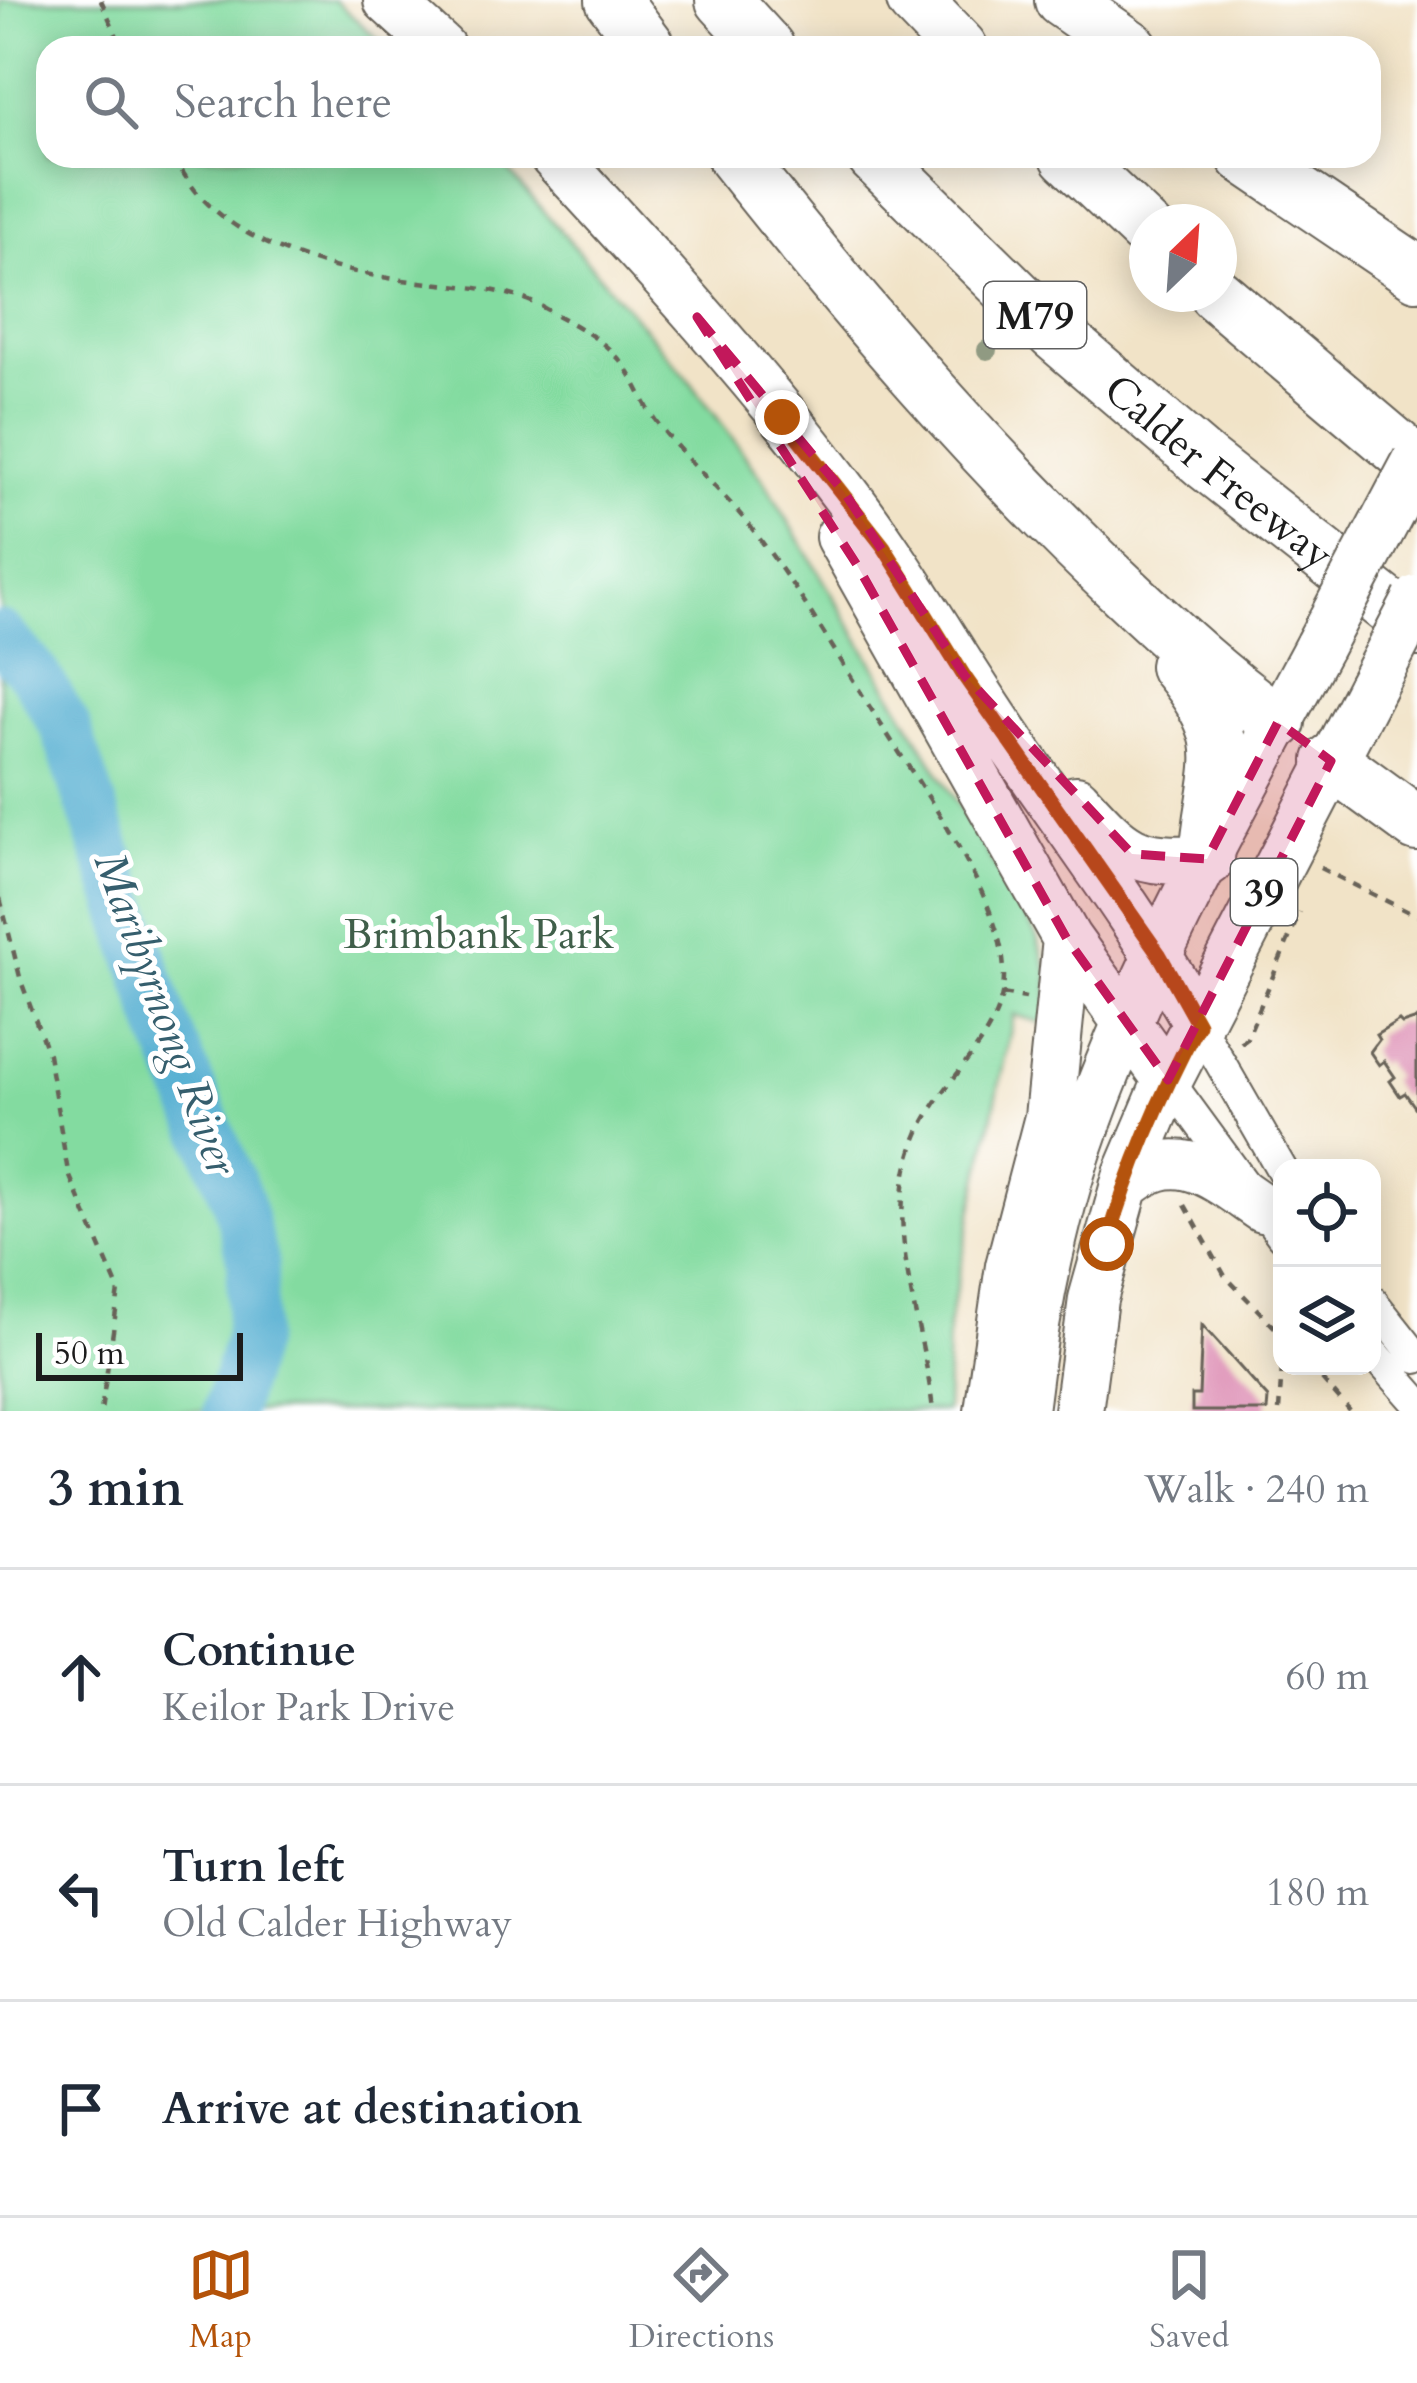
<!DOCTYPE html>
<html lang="en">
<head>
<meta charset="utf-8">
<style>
	:root { --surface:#fff; --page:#f2f2f3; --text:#1f2937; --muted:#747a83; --line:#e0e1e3; --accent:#b45309 }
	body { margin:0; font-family:Cardo,serif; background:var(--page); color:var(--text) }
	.controls { position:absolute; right:36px; bottom:36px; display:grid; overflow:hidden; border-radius:24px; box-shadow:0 6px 30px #0003 }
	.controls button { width:108px; height:108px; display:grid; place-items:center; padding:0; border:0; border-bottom:3px solid var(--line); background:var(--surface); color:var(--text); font:60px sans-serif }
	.compass { position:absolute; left:1129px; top:204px; width:108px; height:108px; border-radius:50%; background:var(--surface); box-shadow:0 6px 30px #0003; rotate:25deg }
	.scale { position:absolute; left:36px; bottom:30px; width:207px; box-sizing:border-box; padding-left:12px; border:6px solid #1c1c1c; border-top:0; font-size:33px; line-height:42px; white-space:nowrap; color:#1c1c1c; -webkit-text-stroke:9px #fff; paint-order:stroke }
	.stop { position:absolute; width:36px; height:36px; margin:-27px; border:9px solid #b45309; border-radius:50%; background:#fff }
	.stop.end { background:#b45309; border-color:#fff; box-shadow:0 3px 12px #0008 }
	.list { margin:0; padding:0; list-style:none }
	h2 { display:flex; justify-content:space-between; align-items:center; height:156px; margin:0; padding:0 48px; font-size:51px }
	h2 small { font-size:39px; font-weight:400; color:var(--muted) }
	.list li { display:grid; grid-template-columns:78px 1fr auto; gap:36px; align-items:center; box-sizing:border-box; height:216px; padding:0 48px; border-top:3px solid var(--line) }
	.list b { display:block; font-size:45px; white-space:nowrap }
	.list p { margin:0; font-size:39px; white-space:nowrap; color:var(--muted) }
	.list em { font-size:39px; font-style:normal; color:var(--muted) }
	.icon { flex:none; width:66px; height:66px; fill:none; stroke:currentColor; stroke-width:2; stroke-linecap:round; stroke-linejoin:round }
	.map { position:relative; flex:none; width:1417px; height:1411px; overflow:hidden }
	.search { position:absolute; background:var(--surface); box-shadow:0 6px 30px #0003; left:36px; right:36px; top:36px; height:132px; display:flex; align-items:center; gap:30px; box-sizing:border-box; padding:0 42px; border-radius:36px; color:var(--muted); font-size:45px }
	.sheet { height:804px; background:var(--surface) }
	nav { display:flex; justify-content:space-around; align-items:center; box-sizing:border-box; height:168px; border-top:3px solid var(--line); background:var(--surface); font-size:33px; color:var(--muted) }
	nav a { display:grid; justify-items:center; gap:6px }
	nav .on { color:var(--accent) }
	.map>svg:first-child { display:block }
	.green { fill:#83dba0; stroke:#507c5e; stroke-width:3 }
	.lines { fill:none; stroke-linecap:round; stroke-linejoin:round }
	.river { stroke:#54afd1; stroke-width:51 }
	.building { fill:#de91b6 }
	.minor-casing { stroke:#676258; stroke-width:34 }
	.primary-casing { stroke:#676258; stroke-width:52 }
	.motorway-casing { stroke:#676258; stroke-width:58 }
	.path { stroke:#676258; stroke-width:4.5; stroke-dasharray:9 9; stroke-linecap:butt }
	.minor { stroke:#fff; stroke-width:30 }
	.primary { stroke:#fff; stroke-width:48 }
	.motorway { stroke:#fff; stroke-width:54 }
	.primary-bridge-casing { stroke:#676258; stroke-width:52; stroke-linecap:butt }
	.primary-bridge { stroke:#fff; stroke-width:48 }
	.tree { fill:#909a82 }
	.route { stroke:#b45309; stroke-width:15 }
	.marked { fill:#c2185b; fill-opacity:0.2; stroke:#c2185b; stroke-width:9; stroke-dasharray:24 15; stroke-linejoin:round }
	.labels { text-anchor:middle; stroke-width:10; stroke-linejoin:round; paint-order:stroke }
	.shield { fill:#fff; stroke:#606060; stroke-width:3 }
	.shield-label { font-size:39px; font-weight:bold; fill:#1c1c1c }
	.street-label { font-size:42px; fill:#1c1c1c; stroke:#fff }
	.park-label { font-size:42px; fill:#405f4a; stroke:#fff }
	.water-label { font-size:45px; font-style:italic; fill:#355e6d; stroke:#fff }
</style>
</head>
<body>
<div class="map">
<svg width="1417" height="1411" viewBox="0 0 1417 1411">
	<rect width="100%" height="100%" fill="#fff"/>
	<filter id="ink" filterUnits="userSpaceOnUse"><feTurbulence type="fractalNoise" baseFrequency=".00833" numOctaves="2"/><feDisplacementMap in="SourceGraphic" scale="24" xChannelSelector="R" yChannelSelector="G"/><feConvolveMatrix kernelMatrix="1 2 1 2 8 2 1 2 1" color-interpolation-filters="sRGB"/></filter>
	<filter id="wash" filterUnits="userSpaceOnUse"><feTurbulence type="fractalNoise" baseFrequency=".004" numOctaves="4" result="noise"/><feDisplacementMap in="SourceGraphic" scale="48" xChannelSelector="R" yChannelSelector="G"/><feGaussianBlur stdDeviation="2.7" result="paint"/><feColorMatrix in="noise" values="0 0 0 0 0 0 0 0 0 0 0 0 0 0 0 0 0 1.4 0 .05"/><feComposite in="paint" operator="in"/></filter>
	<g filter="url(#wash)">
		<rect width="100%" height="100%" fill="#f1e3c7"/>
		<path class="green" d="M0 0H334L388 48H48V156H496L686 376 763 479 1036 935 1049 974 1047 1024 1014 1015 948 1326 946 1411H0Z"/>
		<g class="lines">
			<path class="river" d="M0 636 35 675 65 726 165 1027 237 1199 253 1264 250 1337 228 1411"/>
		</g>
		<g id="blocks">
			<path class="building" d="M1417 1019V1110L1405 1093 1400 1096 1390 1081 1395 1077 1384 1061 1379 1065 1370 1052 1379 1040 1376 1035 1399 1021 1402 1024Z
				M1202 1325 1268 1398 1267 1411H1192V1395H1199Z"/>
		</g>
	</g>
	<g filter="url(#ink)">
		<use href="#blocks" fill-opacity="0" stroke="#676258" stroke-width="3"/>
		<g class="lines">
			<defs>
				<path id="minor" d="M1198 1024 1282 1170
					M1168 1080 1282 1236
					M1372 1301 1417 1358
					M1372 1351 1417 1402"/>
				<path id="primary" d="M388 0 441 48
					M554 156C654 264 756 376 845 494 904 571 951 656 1006 736 1071 831 1142 923 1198 1024
					M840 537 1067 939 1168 1080
					M1076 800C1125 854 1133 863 1207 859
					M1124 1187C1176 1140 1214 1175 1262 1208
					M989 1411 1010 1266 1049 1117 1067 939
					M1023 1411C1034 1315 1053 1216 1086 1125 1146 959 1236 801 1319 646
					M1078 1411 1093 1299 1128 1174 1168 1080 1371 688"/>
				<g id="motorway">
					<path d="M613 0 649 48"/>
					<path d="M723 0 767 48"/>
					<path d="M914 0 960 48"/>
					<path d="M1062 0 1131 48"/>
					<path d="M734 156C855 309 982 458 1125 592 1174 638 1223 683 1278 722"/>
					<path id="s1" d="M874 156 1055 334 1206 463 1417 629"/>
					<path d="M1068 156 1147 231"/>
					<path d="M1244 156 1417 273"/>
					<path d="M1216 294 1417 464"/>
					<path d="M1177 666C1244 747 1213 768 1207 859"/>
					<path d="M1331 761 1417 824"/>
				</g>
			</defs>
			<use href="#minor" class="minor-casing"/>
			<use href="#primary" class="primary-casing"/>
			<use href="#motorway" class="motorway-casing"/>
			<path class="path" d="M101 0 122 48
				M172 156C182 170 191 188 204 200 259 256 354 276 430 283 469 287 509 289 544 308 569 322 600 337 619 359 635 377 642 402 656 421 685 460 723 491 753 530 797 587 834 650 873 712 914 778 1006 899 1004 977 1003 1038 940 1081 918 1134 879 1224 924 1320 933 1411
				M1320 868 1417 916
				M0 898 21 981 48 1054 68 1172 119 1291 101 1411
				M1002 994 1026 998
				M1241 1043 1247 1038 1300 912
				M1185 1205 1225 1276 1282 1335
				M1310 1366 1350 1411
				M1279 1411 1282 1366"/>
			<use href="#minor" class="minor"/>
			<use href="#primary" class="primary"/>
			<use href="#motorway" class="motorway"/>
			<defs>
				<path id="primary-bridge" d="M1319 646 1417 461
					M1371 688 1417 600"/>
			</defs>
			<use href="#primary-bridge" class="primary-bridge-casing"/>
			<use href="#primary-bridge" class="primary-bridge"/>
		</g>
		<circle class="tree" cx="987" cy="350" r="10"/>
	</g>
	<g class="lines" filter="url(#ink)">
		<path class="route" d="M782 417 884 547 964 676 1159 954 1198 1024C1160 1095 1130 1166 1107 1244"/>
	</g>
	<path class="marked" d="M697 317 844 492 965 676 1132 854 1207 859 1278 722 1331 761 1168 1080 1067 939 857 565Z"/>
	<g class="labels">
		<g class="shield">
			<rect x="984" y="282" width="102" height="66" rx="9"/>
			<rect x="1231" y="859" width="66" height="66" rx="9"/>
		</g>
		<g class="shield-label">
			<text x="1035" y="329">M79</text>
			<text x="1264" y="906">39</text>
		</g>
		<g class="street-label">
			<text dy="15" stroke="none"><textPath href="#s1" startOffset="468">Calder Freeway</textPath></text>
		</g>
		<g class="park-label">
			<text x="479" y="948">Brimbank Park</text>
		</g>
		<g class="water-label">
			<text transform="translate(167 1013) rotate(70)" y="16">Maribyrnong River</text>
		</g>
	</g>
</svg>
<div class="controls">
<button><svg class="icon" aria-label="locate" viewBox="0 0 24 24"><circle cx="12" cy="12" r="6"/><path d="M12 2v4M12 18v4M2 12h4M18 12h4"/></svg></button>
<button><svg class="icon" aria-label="layers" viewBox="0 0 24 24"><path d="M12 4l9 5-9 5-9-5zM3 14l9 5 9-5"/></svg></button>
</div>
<svg class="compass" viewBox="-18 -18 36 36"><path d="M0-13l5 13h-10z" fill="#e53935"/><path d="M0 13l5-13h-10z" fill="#747a83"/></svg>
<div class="scale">50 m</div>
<div class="stop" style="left:1107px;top:1244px"></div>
<div class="stop end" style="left:782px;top:417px"></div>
<div class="search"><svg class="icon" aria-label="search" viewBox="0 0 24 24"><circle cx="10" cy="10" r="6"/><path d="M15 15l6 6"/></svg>Search here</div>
</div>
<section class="sheet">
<h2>3 min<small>Walk · 240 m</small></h2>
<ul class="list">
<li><svg class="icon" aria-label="ahead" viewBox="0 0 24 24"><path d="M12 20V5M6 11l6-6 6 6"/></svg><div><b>Continue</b><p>Keilor Park Drive</p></div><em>60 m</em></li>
<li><svg class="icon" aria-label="left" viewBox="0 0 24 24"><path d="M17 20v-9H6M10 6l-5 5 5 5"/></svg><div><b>Turn left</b><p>Old Calder Highway</p></div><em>180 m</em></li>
<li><svg class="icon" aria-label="arrive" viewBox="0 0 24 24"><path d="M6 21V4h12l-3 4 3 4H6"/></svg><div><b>Arrive at destination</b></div></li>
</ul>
</section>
<nav>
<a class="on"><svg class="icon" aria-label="map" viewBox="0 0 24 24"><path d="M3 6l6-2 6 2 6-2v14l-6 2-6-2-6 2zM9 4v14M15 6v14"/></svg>Map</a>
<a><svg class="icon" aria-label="directions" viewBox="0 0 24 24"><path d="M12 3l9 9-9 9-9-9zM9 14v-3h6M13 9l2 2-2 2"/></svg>Directions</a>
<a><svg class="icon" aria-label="saved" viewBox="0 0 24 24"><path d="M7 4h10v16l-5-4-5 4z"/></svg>Saved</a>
</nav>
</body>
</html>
